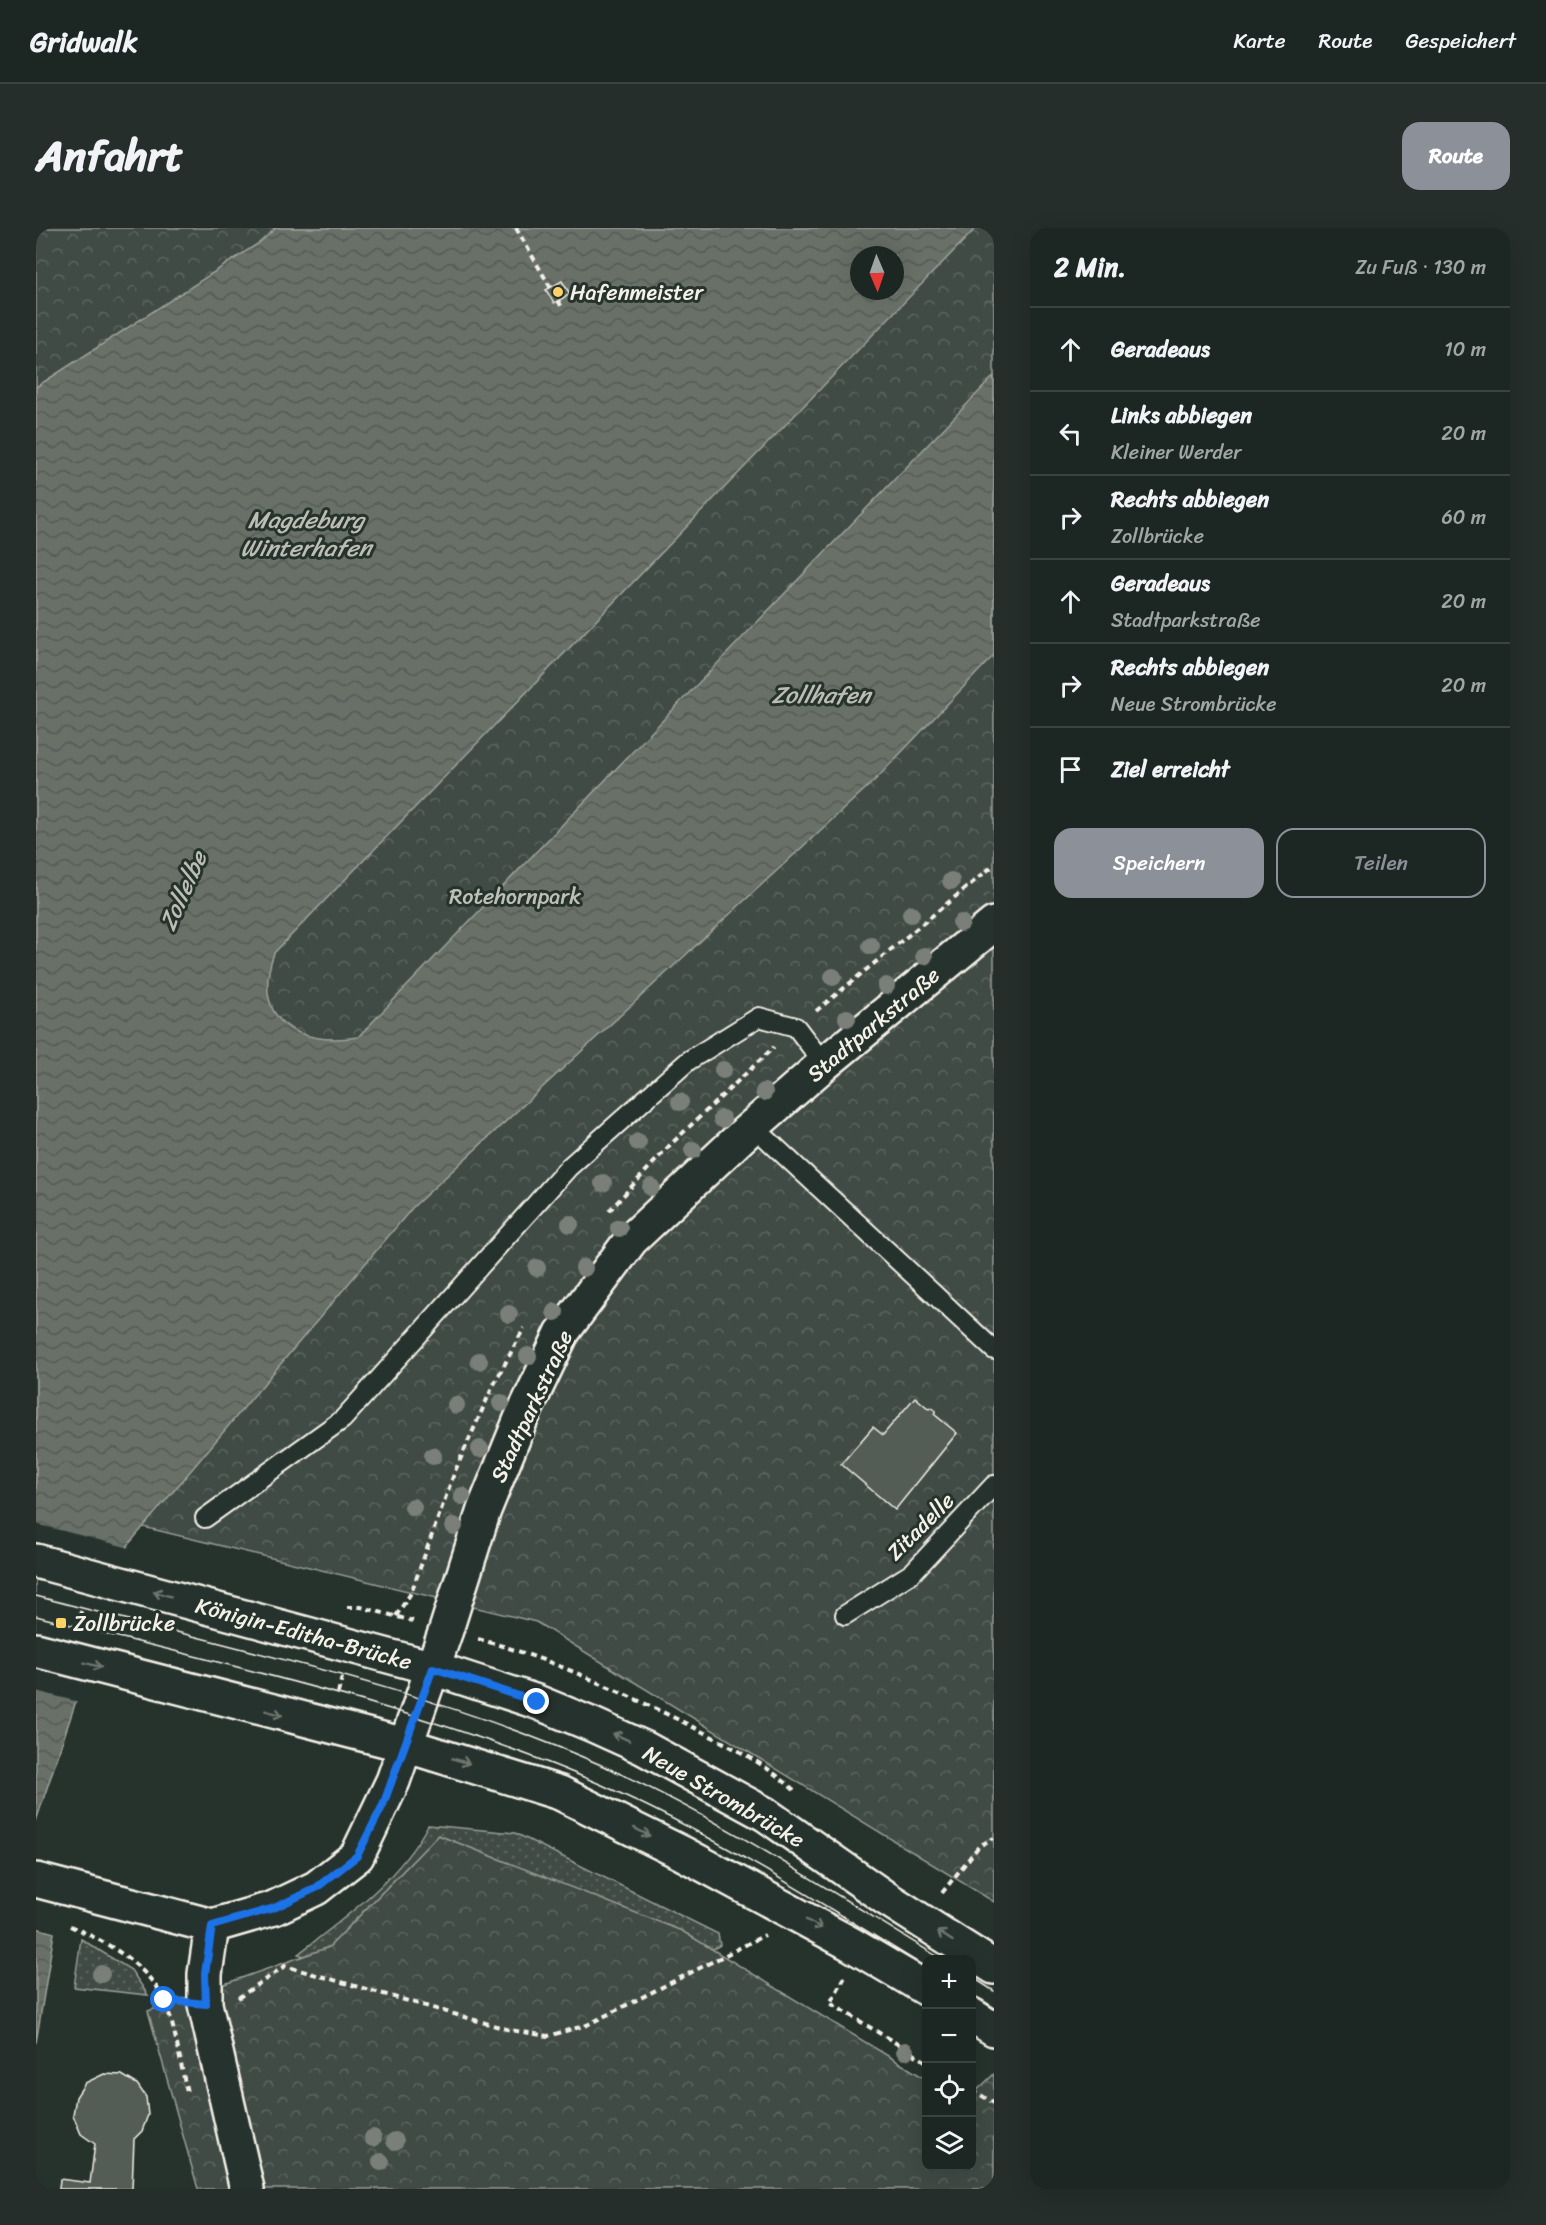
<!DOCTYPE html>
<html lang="de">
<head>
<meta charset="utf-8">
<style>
	:root { --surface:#1c2622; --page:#252e2a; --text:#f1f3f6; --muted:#a0a5a5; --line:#3a4340; --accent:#8c9099 }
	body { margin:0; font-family:Sriracha,sans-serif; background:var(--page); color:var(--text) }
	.controls { position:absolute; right:18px; bottom:18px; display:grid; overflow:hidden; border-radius:12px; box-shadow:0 6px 24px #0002 }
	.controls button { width:54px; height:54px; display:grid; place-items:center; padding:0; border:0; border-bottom:2px solid var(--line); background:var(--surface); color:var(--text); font:30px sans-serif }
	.compass { position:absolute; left:814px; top:18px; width:54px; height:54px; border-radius:50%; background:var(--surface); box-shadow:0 6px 24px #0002; rotate:178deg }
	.stop { position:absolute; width:18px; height:18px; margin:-14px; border:4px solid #1a73e8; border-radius:50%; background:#fff }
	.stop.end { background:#1a73e8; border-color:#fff; box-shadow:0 2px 6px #0008 }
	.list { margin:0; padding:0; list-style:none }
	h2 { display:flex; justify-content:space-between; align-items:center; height:78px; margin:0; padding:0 24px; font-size:26px }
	h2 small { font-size:20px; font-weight:400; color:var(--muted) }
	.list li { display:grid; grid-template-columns:39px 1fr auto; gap:18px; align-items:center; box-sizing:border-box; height:84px; padding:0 24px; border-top:2px solid var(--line) }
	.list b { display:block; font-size:22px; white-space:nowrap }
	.list p { margin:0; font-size:20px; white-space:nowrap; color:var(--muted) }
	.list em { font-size:20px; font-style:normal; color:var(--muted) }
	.actions { display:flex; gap:12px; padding:18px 24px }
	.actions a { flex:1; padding:14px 0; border:2px solid var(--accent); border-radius:18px; text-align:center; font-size:21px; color:var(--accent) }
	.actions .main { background:var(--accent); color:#fff }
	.icon { flex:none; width:33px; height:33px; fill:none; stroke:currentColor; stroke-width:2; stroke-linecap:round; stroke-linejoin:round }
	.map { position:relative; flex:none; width:958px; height:1961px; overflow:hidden; border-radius:18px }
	header { display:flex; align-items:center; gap:36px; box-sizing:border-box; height:84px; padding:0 30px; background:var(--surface); border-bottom:2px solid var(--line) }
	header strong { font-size:28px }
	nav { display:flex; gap:33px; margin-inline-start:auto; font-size:21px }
	.intro { display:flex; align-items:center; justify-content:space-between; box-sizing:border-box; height:144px; padding:0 36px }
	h1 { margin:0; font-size:42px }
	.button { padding:15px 27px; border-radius:18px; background:var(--accent); color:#fff; font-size:21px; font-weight:700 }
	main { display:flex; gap:36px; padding:0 36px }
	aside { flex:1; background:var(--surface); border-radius:18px; box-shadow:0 6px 24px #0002 }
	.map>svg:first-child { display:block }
	.grass { fill:url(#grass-dots); stroke:#9a9e96; stroke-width:1.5 }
	.forest { fill:url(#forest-crowns); stroke:#9a9e96; stroke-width:1.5; fill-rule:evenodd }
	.water { fill:url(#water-waves); stroke:#9fa39b; stroke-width:1.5; fill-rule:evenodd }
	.pier { fill:#26332d }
	.building { fill:#525c55; stroke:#f4f1e8; stroke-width:1.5 }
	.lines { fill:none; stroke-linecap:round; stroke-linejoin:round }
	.service-casing { stroke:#f4f1e8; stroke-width:22 }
	.minor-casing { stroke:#f4f1e8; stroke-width:38 }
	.secondary-casing { stroke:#f4f1e8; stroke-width:38 }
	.path { stroke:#f4f1e8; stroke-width:4; stroke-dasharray:6 4.5; stroke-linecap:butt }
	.service { stroke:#26332d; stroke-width:18 }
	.minor { stroke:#26332d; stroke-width:33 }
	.secondary { stroke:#26332d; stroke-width:33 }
	.tram { stroke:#f4f1e8; stroke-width:1.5 }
	.tree { fill:#7a8079 }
	.oneway { stroke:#6e766e }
	.route { stroke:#1a73e8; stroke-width:8 }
	.poi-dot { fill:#ffd166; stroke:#26332d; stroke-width:2 }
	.labels { text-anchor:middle; stroke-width:6; stroke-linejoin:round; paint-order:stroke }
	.poi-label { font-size:22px; fill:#f4f1e8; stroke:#26332d; text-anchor:start }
	.park-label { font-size:22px; fill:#bebfb7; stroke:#26332d }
	.street-label { font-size:22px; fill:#f4f1e8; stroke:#26332d }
	.water-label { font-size:24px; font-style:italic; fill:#bcbdb5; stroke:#26332d }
</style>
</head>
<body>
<header>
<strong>Gridwalk</strong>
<nav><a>Karte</a><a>Route</a><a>Gespeichert</a></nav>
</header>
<div class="intro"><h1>Anfahrt</h1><a class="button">Route</a></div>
<main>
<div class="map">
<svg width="958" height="1961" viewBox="0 0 958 1961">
	<defs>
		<pattern id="grass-dots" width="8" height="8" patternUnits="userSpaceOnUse" patternTransform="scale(1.5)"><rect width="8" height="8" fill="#414b45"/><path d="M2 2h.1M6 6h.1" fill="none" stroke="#5d6560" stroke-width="1.8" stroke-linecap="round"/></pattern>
		<pattern id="forest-crowns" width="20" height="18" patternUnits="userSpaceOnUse" patternTransform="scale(1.5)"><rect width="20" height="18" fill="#414b45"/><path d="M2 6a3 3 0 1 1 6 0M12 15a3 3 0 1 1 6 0" fill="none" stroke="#5d6560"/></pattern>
		<pattern id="water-waves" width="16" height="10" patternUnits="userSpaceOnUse" patternTransform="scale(1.5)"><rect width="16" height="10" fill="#676f68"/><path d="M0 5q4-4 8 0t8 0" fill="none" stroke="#565a55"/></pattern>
	</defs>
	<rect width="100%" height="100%" fill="#26332d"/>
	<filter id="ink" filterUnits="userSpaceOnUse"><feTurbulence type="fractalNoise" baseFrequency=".0167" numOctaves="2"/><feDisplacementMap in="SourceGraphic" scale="12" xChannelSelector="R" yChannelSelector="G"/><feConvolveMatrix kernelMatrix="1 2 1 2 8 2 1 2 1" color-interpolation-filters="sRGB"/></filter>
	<g filter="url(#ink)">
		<path class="grass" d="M392 1597 479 1605 682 1706 684 1717 639 1743H316L262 1726C310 1689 363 1651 392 1597Z
			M45 1711 95 1742 112 1767 38 1759Z"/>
		<path class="forest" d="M0 0H958V1674L500 1394 0 1273ZM823 27H859V63H823Z
			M402 1607 646 1703 890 1851 891 1938H936V1867L958 1846V1961H162L112 1783 293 1719Z"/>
		<path class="water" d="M240 0H940L238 725C214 792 261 819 322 809L958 148V427L840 551 377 979 92 1317 0 1593V159L223 15ZM823 27H859V63H823Z
			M0 1700 18 1705 0 1815Z"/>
		<path class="pier" d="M0 1296 94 1320 43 1474 0 1463Z"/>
		<path class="building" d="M526 53 534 66 518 75 510 62Z
			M879 1169 893 1181 895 1179 900 1183 898 1186 921 1205 859 1282 805 1236 837 1199 847 1207Z
			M68 1846 86 1847 101 1856 110 1869 112 1887 106 1903 98 1911 96 1961H23L24 1951 54 1955 59 1916 45 1906 37 1887 40 1869 49 1855Z"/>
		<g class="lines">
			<defs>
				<path id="service" d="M717 898 958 1122
					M169 1290 307 1191 533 939 652 833 723 789 760 799 788 836
					M809 1387 876 1345 958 1257"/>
				<path id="minor" d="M0 1652 176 1698 238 1680 280 1660 321 1628 357 1553 410 1402 448 1282 485 1191 526 1105 595 1012 709 905 788 836 958 696
					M176 1698 169 1746V1776L211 1961"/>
				<path id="secondary" d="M0 1333 397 1440 501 1474 557 1497 608 1520 729 1586 848 1669 958 1739
					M0 1422 369 1517 524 1565 646 1625 813 1715 891 1761
					M936 1787 958 1801"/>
			</defs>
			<use href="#service" class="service-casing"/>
			<use href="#minor" class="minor-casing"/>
			<use href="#secondary" class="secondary-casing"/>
			<path class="path" d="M480 0 527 81
				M780 783 958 637
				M573 983 635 916 738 819
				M311 1379H325L377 1393
				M360 1388 375 1365 419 1243 456 1160 488 1100
				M41 1399 46 1380
				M442 1411C513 1430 579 1461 645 1493 684 1513 726 1532 758 1562
				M302 1465 306 1449
				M906 1665 943 1618 958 1610
				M34 1698C69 1713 109 1735 127 1770 138 1791 145 1840 151 1864
				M809 1749 794 1775 891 1834
				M202 1770 249 1738 474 1802 512 1808 551 1797 729 1707
				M936 1862 958 1875"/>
			<use href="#service" class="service"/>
			<use href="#minor" class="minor"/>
			<use href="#secondary" class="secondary"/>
			<path class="tram" d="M0 1368C192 1419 390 1459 572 1540 689 1593 797 1665 907 1732
				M0 1388C188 1437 388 1479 566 1557 679 1607 785 1675 891 1740
				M936 1749 958 1763
				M936 1767 958 1781"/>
		</g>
		<g class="tree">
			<circle cx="915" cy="653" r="9"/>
			<circle cx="875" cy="686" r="9"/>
			<circle cx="925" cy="695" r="9"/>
			<circle cx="835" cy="718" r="9"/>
			<circle cx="888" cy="728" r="9"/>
			<circle cx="797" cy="749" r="9"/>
			<circle cx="850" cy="758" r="9"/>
			<circle cx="811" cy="790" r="9"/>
			<circle cx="687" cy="842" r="9"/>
			<circle cx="728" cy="864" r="9"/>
			<circle cx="644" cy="874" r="9"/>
			<circle cx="686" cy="891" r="9"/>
			<circle cx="602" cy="914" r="9"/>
			<circle cx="657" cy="922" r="9"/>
			<circle cx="567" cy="955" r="9"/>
			<circle cx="615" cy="959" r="9"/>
			<circle cx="534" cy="996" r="9"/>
			<circle cx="583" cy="1000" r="9"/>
			<circle cx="501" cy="1040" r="9"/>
			<circle cx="548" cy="1040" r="9"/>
			<circle cx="519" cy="1084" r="9"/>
			<circle cx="473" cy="1086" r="9"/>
			<circle cx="492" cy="1128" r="9"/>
			<circle cx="443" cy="1133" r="9"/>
			<circle cx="465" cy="1175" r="9"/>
			<circle cx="420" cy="1177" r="9"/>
			<circle cx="444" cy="1221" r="9"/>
			<circle cx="397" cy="1228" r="9"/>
			<circle cx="426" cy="1268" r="9"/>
			<circle cx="377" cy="1279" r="9"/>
			<circle cx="418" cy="1298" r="9"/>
			<circle cx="65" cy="1746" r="9"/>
			<circle cx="869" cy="1823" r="9"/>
			<circle cx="337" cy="1910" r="9"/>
			<circle cx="359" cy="1913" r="9"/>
			<circle cx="345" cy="1934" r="9"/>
		</g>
		<defs><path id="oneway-shaft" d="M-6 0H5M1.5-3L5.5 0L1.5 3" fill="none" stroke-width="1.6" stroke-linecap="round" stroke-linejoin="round" transform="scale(1.5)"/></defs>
		<g class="oneway">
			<use href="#oneway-shaft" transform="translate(126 1366) rotate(-165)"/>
			<use href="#oneway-shaft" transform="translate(57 1437) rotate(15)"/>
			<use href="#oneway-shaft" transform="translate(238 1485) rotate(15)"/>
			<use href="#oneway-shaft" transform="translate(585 1509) rotate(-156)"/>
			<use href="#oneway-shaft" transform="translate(425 1533) rotate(16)"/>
			<use href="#oneway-shaft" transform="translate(606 1604) rotate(27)"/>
			<use href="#oneway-shaft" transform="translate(778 1696) rotate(28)"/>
			<use href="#oneway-shaft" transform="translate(909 1708) rotate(-147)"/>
		</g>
	</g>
	<g class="lines" filter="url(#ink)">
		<path class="route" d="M128 1772 170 1776 169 1746 176 1698 238 1680 280 1660 321 1628 347 1577 397 1440 501 1474"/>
	</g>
	<g class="poi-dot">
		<circle cx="522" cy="64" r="6"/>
		<rect x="19" y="1389" width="12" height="12" rx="3"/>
	</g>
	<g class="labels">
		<g class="poi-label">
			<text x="534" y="72">Hafenmeister</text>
			<text x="37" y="1403">Zollbrücke</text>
		</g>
		<g class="park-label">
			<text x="479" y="676">Rotehornpark</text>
		</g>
		<g class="street-label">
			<text transform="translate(837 796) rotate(-40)" y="8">Stadtparkstraße</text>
			<text transform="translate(495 1178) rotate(-65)" y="8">Stadtparkstraße</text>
			<text transform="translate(884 1298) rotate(-45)" y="8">Zitadelle</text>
			<text transform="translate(268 1405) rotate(15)" y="8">Königin-Editha-Brücke</text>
			<text transform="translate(688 1568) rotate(30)" y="8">Neue Strombrücke</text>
		</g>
		<g class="water-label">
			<text x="270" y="300">Magdeburg<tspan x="270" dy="28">Winterhafen</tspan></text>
			<text x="785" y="475">Zollhafen</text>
			<text transform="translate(147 663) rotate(-66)" y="8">Zollelbe</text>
		</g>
	</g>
</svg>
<div class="controls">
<button>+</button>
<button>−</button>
<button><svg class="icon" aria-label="locate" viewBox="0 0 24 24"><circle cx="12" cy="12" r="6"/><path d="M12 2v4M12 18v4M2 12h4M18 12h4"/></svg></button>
<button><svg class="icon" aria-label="layers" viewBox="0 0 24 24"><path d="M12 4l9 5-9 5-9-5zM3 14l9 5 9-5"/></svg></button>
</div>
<svg class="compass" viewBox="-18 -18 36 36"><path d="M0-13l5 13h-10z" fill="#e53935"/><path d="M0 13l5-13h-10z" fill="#a0a5a5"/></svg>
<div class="stop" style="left:128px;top:1772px"></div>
<div class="stop end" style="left:501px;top:1474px"></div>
</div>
<aside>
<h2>2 Min.<small>Zu Fuß · 130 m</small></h2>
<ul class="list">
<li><svg class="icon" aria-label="ahead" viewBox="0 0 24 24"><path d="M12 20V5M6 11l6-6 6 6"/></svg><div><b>Geradeaus</b></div><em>10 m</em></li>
<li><svg class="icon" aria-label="left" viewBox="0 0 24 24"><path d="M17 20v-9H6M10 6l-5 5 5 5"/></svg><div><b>Links abbiegen</b><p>Kleiner Werder</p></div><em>20 m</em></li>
<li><svg class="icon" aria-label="right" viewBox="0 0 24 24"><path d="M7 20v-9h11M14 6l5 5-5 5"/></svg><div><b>Rechts abbiegen</b><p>Zollbrücke</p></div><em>60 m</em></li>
<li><svg class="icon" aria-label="ahead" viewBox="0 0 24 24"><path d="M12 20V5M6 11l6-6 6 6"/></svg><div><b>Geradeaus</b><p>Stadtparkstraße</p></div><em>20 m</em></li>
<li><svg class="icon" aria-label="right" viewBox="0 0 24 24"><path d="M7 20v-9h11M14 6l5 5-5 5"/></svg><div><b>Rechts abbiegen</b><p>Neue Strombrücke</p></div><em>20 m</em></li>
<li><svg class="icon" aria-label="arrive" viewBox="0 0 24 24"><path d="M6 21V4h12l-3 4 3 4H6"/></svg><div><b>Ziel erreicht</b></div></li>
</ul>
<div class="actions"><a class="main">Speichern</a><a>Teilen</a></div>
</aside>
</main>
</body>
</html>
